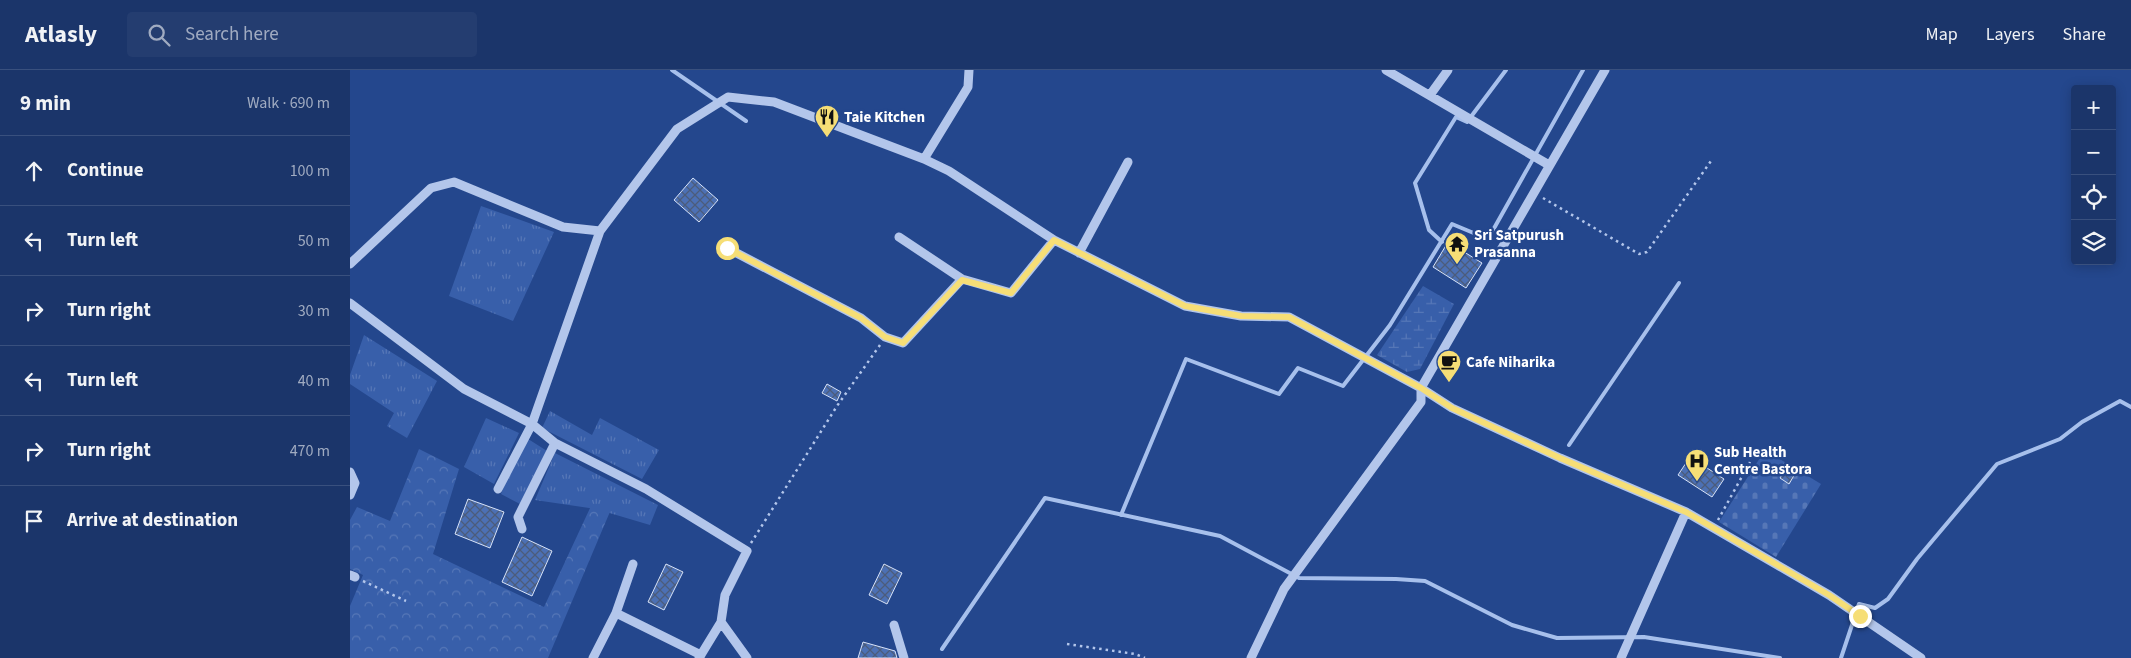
<!DOCTYPE html>
<html lang="en">
<head>
<meta charset="utf-8">
<style>
	:root { --surface:#1b356a; --page:#243d70; --text:#f1f3f6; --muted:#a0abc1; --line:#39507e }
	body { margin:0; font-family:"Source Sans 3",sans-serif; background:var(--page); color:var(--text) }
	.controls { position:absolute; right:15px; top:15px; display:grid; overflow:hidden; border-radius:5px; box-shadow:0 2px 12px #0003 }
	.controls button { width:45px; height:45px; display:grid; place-items:center; padding:0; border:0; border-bottom:1px solid var(--line); background:var(--surface); color:var(--text); font:25px sans-serif }
	.stop { position:absolute; width:15px; height:15px; margin:-11px; border:4px solid #f6de76; border-radius:50%; background:#fff }
	.stop.end { background:#f6de76; border-color:#fff; box-shadow:0 1px 5px #0008 }
	.list { margin:0; padding:0; list-style:none }
	h2 { display:flex; justify-content:space-between; align-items:center; height:65px; margin:0; padding:0 20px; font-size:21px }
	h2 small { font-size:16px; font-weight:400; color:var(--muted) }
	.list li { display:grid; grid-template-columns:32px 1fr auto; gap:15px; align-items:center; box-sizing:border-box; height:70px; padding:0 20px; border-top:1px solid var(--line) }
	.list b { display:block; font-size:19px; white-space:nowrap }
	.list em { font-size:16px; font-style:normal; color:var(--muted) }
	.icon { flex:none; width:28px; height:28px; fill:none; stroke:currentColor; stroke-width:2; stroke-linecap:round; stroke-linejoin:round }
	.map { position:relative; flex:none; width:1781px; height:588px; overflow:hidden }
	header { display:flex; align-items:center; gap:30px; box-sizing:border-box; height:70px; padding:0 25px; background:var(--surface); border-bottom:1px solid var(--line) }
	header strong { font-size:24px }
	nav { display:flex; gap:28px; margin-inline-start:auto; font-size:18px }
	.search { width:350px; height:45px; background:var(--page); display:flex; align-items:center; gap:12px; box-sizing:border-box; padding:0 18px; border-radius:5px; color:var(--muted); font-size:19px }
	main { display:flex }
	aside { flex:1; background:var(--surface) }
	.map>svg:first-child { display:block }
	.grass { fill:url(#grass-tufts) }
	.forest { fill:url(#forest-crowns) }
	.wetland { fill:url(#wetland-marsh) }
	.cemetery { fill:url(#cemetery-stones) }
	.lines { fill:none; stroke-linecap:round; stroke-linejoin:round }
	.stream { stroke:#a7c0ec; stroke-width:4 }
	.building { fill:url(#building-cross-hatch); stroke:#d8e3f8 }
	.path { stroke:#b3c6eb; stroke-width:2.5; stroke-dasharray:2.5 4; stroke-linecap:butt }
	.minor { stroke:#b3c6eb; stroke-width:9 }
	.route { stroke:#f6de76; stroke-width:6 }
	.labels { text-anchor:middle; stroke-width:5; stroke-linejoin:round; paint-order:stroke }
	.poi-label { font-size:15px; font-weight:bold; fill:#fff; stroke:#24478d; text-anchor:start }
</style>
</head>
<body>
<header>
<strong>Atlasly</strong>
<div class="search"><svg class="icon" aria-label="search" viewBox="0 0 24 24"><circle cx="10" cy="10" r="6"/><path d="M15 15l6 6"/></svg>Search here</div>
<nav><a>Map</a><a>Layers</a><a>Share</a></nav>
</header>
<main>
<aside>
<h2>9 min<small>Walk · 690 m</small></h2>
<ul class="list">
<li><svg class="icon" aria-label="ahead" viewBox="0 0 24 24"><path d="M12 20V5M6 11l6-6 6 6"/></svg><div><b>Continue</b></div><em>100 m</em></li>
<li><svg class="icon" aria-label="left" viewBox="0 0 24 24"><path d="M17 20v-9H6M10 6l-5 5 5 5"/></svg><div><b>Turn left</b></div><em>50 m</em></li>
<li><svg class="icon" aria-label="right" viewBox="0 0 24 24"><path d="M7 20v-9h11M14 6l5 5-5 5"/></svg><div><b>Turn right</b></div><em>30 m</em></li>
<li><svg class="icon" aria-label="left" viewBox="0 0 24 24"><path d="M17 20v-9H6M10 6l-5 5 5 5"/></svg><div><b>Turn left</b></div><em>40 m</em></li>
<li><svg class="icon" aria-label="right" viewBox="0 0 24 24"><path d="M7 20v-9h11M14 6l5 5-5 5"/></svg><div><b>Turn right</b></div><em>470 m</em></li>
<li><svg class="icon" aria-label="arrive" viewBox="0 0 24 24"><path d="M6 21V4h12l-3 4 3 4H6"/></svg><div><b>Arrive at destination</b></div></li>
</ul>
</aside>
<div class="map">
<svg width="1781" height="588" viewBox="0 0 1781 588">
	<defs>
		<pattern id="grass-tufts" width="24" height="20" patternUnits="userSpaceOnUse" patternTransform="scale(1.25)"><rect width="24" height="20" fill="#385faa"/><path d="M3 7l-1-3M5 7V3M7 7l1-3M15 17l-1-3M17 17v-4M19 17l1-3" fill="none" stroke="#5677b7"/></pattern>
		<pattern id="forest-crowns" width="20" height="18" patternUnits="userSpaceOnUse" patternTransform="scale(1.25)"><rect width="20" height="18" fill="#385faa"/><path d="M2 6a3 3 0 1 1 6 0M12 15a3 3 0 1 1 6 0" fill="none" stroke="#5677b7"/></pattern>
		<pattern id="wetland-marsh" width="20" height="14" patternUnits="userSpaceOnUse" patternTransform="scale(1.25)"><rect width="20" height="14" fill="#385faa"/><path d="M1 5h8M5 5V1M11 12h8M15 12V8" fill="none" stroke="#5677b7"/></pattern>
		<pattern id="cemetery-stones" width="16" height="16" patternUnits="userSpaceOnUse" patternTransform="scale(1.25)"><rect width="16" height="16" fill="#385faa"/><path d="M2 7V4a2 2 0 0 1 4 0v3zM10 15v-3a2 2 0 0 1 4 0v3z" fill="#5677b7"/></pattern>
		<pattern id="building-cross-hatch" width="8" height="8" patternUnits="userSpaceOnUse" patternTransform="scale(1.25)"><rect width="8" height="8" fill="#4c70b4"/><path d="M0 0l8 8M0 8l8-8" fill="none" stroke="#4c5c7b"/></pattern>
	</defs>
	<rect width="100%" height="100%" fill="#24478d"/>
	<path class="grass" d="M131 136 204 162 163 251 99 226Z
		M14 265 87 311 57 368 37 356 44 343 0 314V305Z
		M200 341 242 365 250 348 309 380 292 409 192 358Z
		M136 348 169 363 144 414 114 397Z
		M175 367 197 381 170 434 151 424Z
		M205 383 308 435 300 455 246 439 185 430Z"/>
	<path class="forest" d="M69 379 109 399 83 484 194 537 241 436 262 437 198 588H0V536L13 505 0 499V450L7 437 40 451Z"/>
	<path class="wetland" d="M1073 216 1104 234 1070 299 1057 302 1027 285Z"/>
	<path class="cemetery" d="M1415 380 1471 414 1426 487 1369 452Z"/>
	<g class="lines">
		<path class="stream" d="M322 0 396 51
			M1092 172 1079 160 1065 113 1106 47 1117 52 1156 0
			M1219 375 1329 213
			M771 445 836 289 929 324 948 298 993 316 1040 255 1102 154 1138 169 1233 0
			M592 579 695 428 870 466 949 508 1046 509 1075 511 1162 555 1207 568 1294 567 1430 588
			M1491 588 1509 534 1525 538 1538 529 1567 489 1647 394 1710 369 1732 352 1770 331 1781 337"/>
	</g>
	<path class="building" d="M343 108 368 130 349 152 324 130Z
		M1098 172 1132 193 1116 218 1083 197Z
		M477 314 491 322 487 331 472 323Z
		M1340 387 1374 409 1362 427 1328 405Z
		M1437 397 1446 402 1439 414 1430 408Z
		M118 429 154 442 140 478 105 464Z
		M172 467 202 481 182 526 152 512Z
		M316 494 333 502 314 540 298 532Z
		M534 494 552 503 537 534 519 525Z
		M513 572 545 581 547 588H508Z"/>
	<g class="lines">
		<path class="path" d="M1193 128 1289 184 1297 182 1361 91
			M1368 450 1400 392
			M401 473 487 336 530 275
			M13 511 56 531
			M717 574 785 584 795 588"/>
		<path class="minor" d="M1036 0 1199 95
			M1080 25 1098 0
			M574 89 618 17 619 0
			M549 167 612 209
			M377 178 511 248 535 267 553 273 612 209 661 223 704 170
			M729 183 778 92
			M0 194 81 118 104 112 213 157 250 161 327 59 378 27 424 32 574 89 599 101 704 170 835 236 891 246 939 247 1071 318 1102 338 1210 388 1336 442 1479 525 1571 588
			M0 233 114 319 182 354 205 373 296 419 397 481 375 525 371 552 397 588
			M0 402 5 413 0 425
			M148 419 182 354 250 161
			M172 459 168 447 205 373
			M0 505 5 507
			M266 543 351 585
			M544 555 554 588
			M243 588 266 543 283 494
			M349 588 371 552
			M901 588 934 519 1071 332V318L1255 0
			M1271 588 1336 442"/>
	</g>
	<g class="lines">
		<path class="route" d="M377 178 511 248 535 267 553 273 612 210 661 223 704 170 835 236 891 246 939 247 1071 318 1102 338 1210 388 1336 442 1479 525 1510 546"/>
	</g>
	<defs>
		<symbol id="restaurant-pin" viewBox="-11 -11 22 30"><path d="M0 17L-7.5 6A9.5 9.5 0 1 1 7.5 6Z" fill="#f6de76" stroke="#24478d"/><path d="M-5-6h1v4h1v-4h1v4h1v-4h1v5L-1.5 .5V6h-2V.5L-5-1ZM5-6V6H3V1.5H1.5Q1.5-4 5-6Z" fill="#111"/></symbol>
		<symbol id="temple-pin" viewBox="-11 -11 22 30"><path d="M0 17L-7.5 6A9.5 9.5 0 1 1 7.5 6Z" fill="#f6de76" stroke="#24478d"/><path d="M0-6L5-2H3V0L6.5 2.5H4V6H1.5V3h-3V6H-4V2.5H-6.5L-3 0V-2H-5Z" fill="#111"/></symbol>
		<symbol id="cafe-pin" viewBox="-11 -11 22 30"><path d="M0 17L-7.5 6A9.5 9.5 0 1 1 7.5 6Z" fill="#f6de76" stroke="#24478d"/><path d="M-5.5-4.5H6V0H3Q3 3.5 0 3.5H-2.5Q-5.5 3.5-5.5 0ZM3-3.2v2h1.7v-2ZM-6 4.5H4V6H-6Z" fill="#111"/></symbol>
		<symbol id="hospital-pin" viewBox="-11 -11 22 30"><path d="M0 17L-7.5 6A9.5 9.5 0 1 1 7.5 6Z" fill="#f6de76" stroke="#24478d"/><path d="M-5-5h3v3.5h4V-5h3V5h-3V1.5h-4V5h-3Z" fill="#111"/></symbol>
	</defs>
	<g fill-rule="evenodd">
		<use href="#restaurant-pin" x="463" y="33" width="28" height="38"/>
		<use href="#temple-pin" x="1093" y="160" width="28" height="38"/>
		<use href="#cafe-pin" x="1085" y="278" width="28" height="38"/>
		<use href="#hospital-pin" x="1333" y="377" width="28" height="38"/>
	</g>
	<g class="labels">
		<g class="poi-label">
			<text x="494" y="52">Taie Kitchen</text>
			<text x="1124" y="170">Sri Satpurush<tspan x="1124" dy="17">Prasanna</tspan></text>
			<text x="1116" y="297">Cafe Niharika</text>
			<text x="1364" y="387">Sub Health<tspan x="1364" dy="17">Centre Bastora</tspan></text>
		</g>
	</g>
</svg>
<div class="controls">
<button>+</button>
<button>−</button>
<button><svg class="icon" aria-label="locate" viewBox="0 0 24 24"><circle cx="12" cy="12" r="6"/><path d="M12 2v4M12 18v4M2 12h4M18 12h4"/></svg></button>
<button><svg class="icon" aria-label="layers" viewBox="0 0 24 24"><path d="M12 4l9 5-9 5-9-5zM3 14l9 5 9-5"/></svg></button>
</div>
<div class="stop" style="left:377px;top:178px"></div>
<div class="stop end" style="left:1510px;top:546px"></div>
</div>
</main>
</body>
</html>
